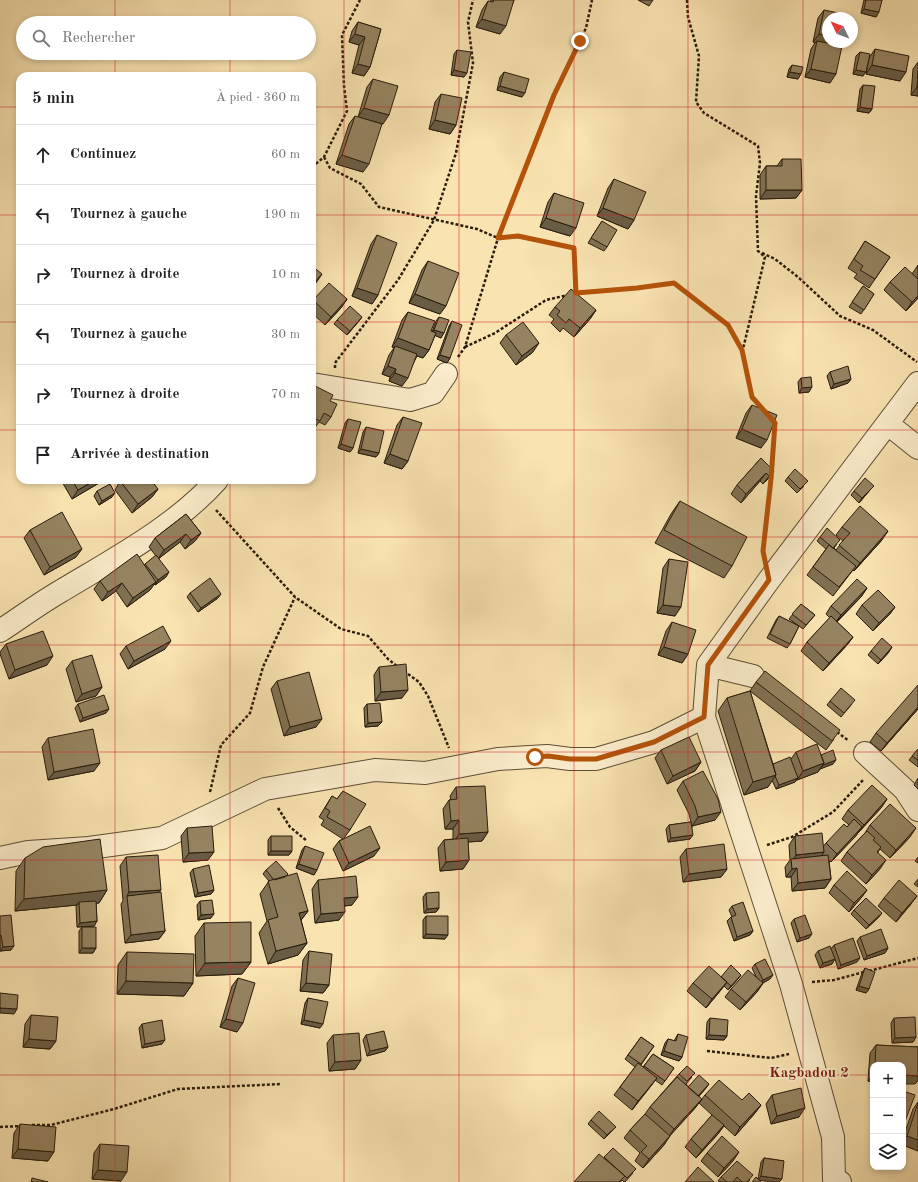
<!DOCTYPE html>
<html lang="fr">
<head>
<meta charset="utf-8">
<style>
	:root { --surface:#fff; --page:#f2f2f2; --text:#222; --muted:#767676; --line:#e0e0e0 }
	body { margin:0; font-family:"Old Standard TT",serif; background:var(--page); color:var(--text) }
	.controls { position:absolute; right:12px; bottom:12px; display:grid; overflow:hidden; border-radius:8px; box-shadow:0 2px 6px #0003 }
	.controls button { width:36px; height:36px; display:grid; place-items:center; padding:0; border:0; border-bottom:1px solid var(--line); background:var(--surface); color:var(--text); font:20px sans-serif }
	.compass { position:absolute; left:822px; top:12px; width:36px; height:36px; border-radius:50%; background:var(--surface); box-shadow:0 2px 6px #0003; rotate:313deg }
	.stop { position:absolute; width:12px; height:12px; margin:-9px; border:3px solid #b45309; border-radius:50%; background:#fff }
	.stop.end { background:#b45309; border-color:#fff; box-shadow:0 1px 4px #0008 }
	.list { margin:0; padding:0; list-style:none }
	h2 { display:flex; justify-content:space-between; align-items:center; height:52px; margin:0; padding:0 16px; font-size:17px }
	h2 small { font-size:13px; font-weight:400; color:var(--muted) }
	.list li { display:grid; grid-template-columns:26px 1fr auto; gap:12px; align-items:center; box-sizing:border-box; height:60px; padding:0 16px; border-top:1px solid var(--line) }
	.list b { display:block; font-size:15px; white-space:nowrap }
	.list em { font-size:13px; font-style:normal; color:var(--muted) }
	.icon { flex:none; width:22px; height:22px; fill:none; stroke:currentColor; stroke-width:2; stroke-linecap:round; stroke-linejoin:round }
	.map { position:relative; flex:none; width:918px; height:1182px; overflow:hidden }
	.search { position:absolute; background:var(--surface); box-shadow:0 2px 6px #0003; left:16px; top:16px; width:300px; height:44px; display:flex; align-items:center; gap:10px; box-sizing:border-box; padding:0 14px; border-radius:22px; color:var(--muted); font-size:15px }
	.panel { position:absolute; background:var(--surface); box-shadow:0 2px 6px #0003; left:16px; top:72px; width:300px; height:412px; border-radius:12px }
	.map>svg:first-child { display:block }
	.lines { fill:none; stroke-linecap:round; stroke-linejoin:round }
	.minor-casing { stroke:#5c4e34; stroke-width:24 }
	.path { stroke:#281c0b; stroke-width:2.5; stroke-dasharray:3 2; stroke-linecap:butt }
	.minor { stroke:#fbedcc; stroke-width:22 }
	.wall { fill:#807153; stroke:#281c0b }
	.shaded-wall { fill:#685c44; stroke:#281c0b }
	.building { fill:#958361; stroke:#281c0b }
	.route { stroke:#b45309; stroke-width:5 }
	.grid { fill:none; stroke:#d62828; stroke-width:1; stroke-opacity:0.55 }
	.labels { text-anchor:middle; stroke-width:4; stroke-linejoin:round; paint-order:stroke }
	.neighbourhood-label { font-size:15px; font-weight:bold; fill:#7a1f14; stroke:#fbedcc }
</style>
</head>
<body>
<div class="map">
<svg width="918" height="1182" viewBox="0 0 918 1182">
	<rect width="100%" height="100%" fill="#f9e3b1"/>
	<filter id="stains"><feTurbulence type="fractalNoise" baseFrequency=".005" numOctaves="4"/><feColorMatrix values="0 0 0 0 .2 0 0 0 0 .09 0 0 0 0 .02 0 0 0 .5 -.17"/></filter>
	<radialGradient id="worn" r=".72"><stop offset=".6" stop-color="#630" stop-opacity="0"/><stop offset="1" stop-color="#630" stop-opacity=".3"/></radialGradient>
	<g class="lines">
		<defs>
			<path id="minor" d="M312 384 410 400 433 393 446 374
				M888 424 918 448
				M0 631C20 618 40 603 61 591 114 559 176 526 217 480
				M708 665 753 676
				M865 753 905 790 918 810
				M0 858 28 852 89 848 162 838 265 789 375 770 425 773 498 759 547 756 570 759H596L654 742 704 717
				M840 1182 834 1179 833 1137 791 984 704 717 708 665 769 580 918 383"/>
		</defs>
		<use href="#minor" class="minor-casing"/>
		<path class="path" d="M687 0 688 17 699 56 696 102 704 113 758 146 760 163 756 196 758 251 765 257 743 349
			M324 157 330 168 361 184 379 207 477 229 498 238 518 237 574 248 576 293
			M312 167 324 157 347 111 344 86 342 35 360 0
			M762 253 775 259 798 277 840 316 873 330 917 362
			M573 294 637 288 674 283 728 325 742 350 752 397 764 411
			M465 347 495 333 546 300 568 295
			M458 357 465 347 498 238 554 95 586 28 592 0
			M335 368V363L398 280 434 220 456 153 473 63 468 22 473 0
			M216 510 295 597 341 629 368 636 388 659 398 667
			M763 552 771 479 775 423 773 421
			M404 671 419 682 428 696 449 748
			M837 732 849 741
			M210 792 221 745 250 713 263 667 295 597
			M278 808 290 827 307 841
			M767 845 792 837 833 812 864 779
			M869 971 918 958
			M812 982 834 980 864 972
			M707 1051 771 1058 789 1054
			M32 1125H51L114 1109 178 1089 280 1084
			M0 1127 21 1126"/>
		<use href="#minor" class="minor"/>
	</g>
	<path class="wall" d="M491 0H514L500 34 476 27 482 10 488 1 490 2Z
		M638 0H653L649 6Z
		M864 0H882L876 17 861 13Z
		M824 10 828 42H841L839 45 830 83 805 77 811 49 815 43 813 42 818 18Z
		M358 22 381 29 370 67 364 76 352 73 359 45 349 42 352 31Z
		M875 49 900 81 866 74 869 58Z
		M457 50 464 77 451 75 454 54Z
		M860 52 863 76 853 74 856 56Z
		M918 62V96L911 95 913 69Z
		M792 65 798 79 787 77 789 69Z
		M504 72 522 97 497 90 500 77Z
		M373 79 383 124 358 117 367 87Z
		M863 85 872 109 869 113 857 111 860 89Z
		M441 94 456 125 450 134 429 129 435 102Z
		M355 116 363 172 336 164 349 124Z
		M782 159 802 190 796 198 760 199V175L766 166H777Z
		M614 179 634 220 628 229 597 216 608 188Z
		M554 193 570 236 540 227 548 202Z
		M602 221 607 247 604 251 588 243Z
		M377 235 378 295 372 304 352 296 371 244Z
		M865 241 890 257 869 288 854 278 857 274 848 268Z
		M428 261 440 314 409 303 422 270Z
		M918 265V298L906 311 884 290 890 282 912 274Z
		M863 286 874 294 861 314 849 307Z
		M347 299 341 308 325 325 312 313V302L313 300Z
		M555 307 596 310 590 319 574 337 563 328 560 332 551 323 554 319 549 315Z
		M408 312 432 332 436 321 439 317 441 338 435 335 429 350 423 358 417 356 402 386 389 381 390 377 382 374 389 355 394 348 392 347 402 320Z
		M337 320 359 321 347 335 334 324Z
		M452 321 450 358 447 363 437 359 449 326Z
		M506 335 533 352 516 365 500 343Z
		M830 372 851 379 848 383 831 389 827 376Z
		M801 378 809 392 799 393 798 382Z
		M312 386 330 401 331 417 325 425 319 422 314 429 312 428Z
		M752 405 761 448 736 438 746 413Z
		M403 417 408 461 402 469 384 463 397 425Z
		M348 419 353 448 350 452 338 448 345 423Z
		M366 427 379 453 376 457 358 453 363 432Z
		M761 458 774 471 768 479 763 484 760 481 741 503 731 494 737 485Z
		M788 477 804 486 797 493 785 481Z
		M61 480H104L72 499Z
		M120 481 158 489 152 497 132 513 115 490Z
		M870 490 859 503 851 495 854 491Z
		M97 491 112 497 99 505 94 496Z
		M680 501 732 566 724 578 655 543 671 514Z
		M186 514 201 533 195 541 185 549 180 542 158 559 166 577 155 585 154 584 150 590 127 607 116 591 102 601 94 589 100 581 144 565 156 556 149 547 155 538Z
		M842 527 882 540 854 571 853 570 833 596 807 575 826 549 817 541 820 537 837 544 834 548 836 550 843 541 836 535Z
		M30 530 76 557 44 575 24 538Z
		M669 559 675 616 657 613 663 568Z
		M867 588 861 597 837 622 853 637 847 645 823 671 801 651 807 642 830 618 826 614 831 606Z
		M190 593 218 598 198 612 187 597Z
		M801 604 815 615 803 629 799 626 790 644 787 648 767 638 776 620 779 616 799 626 789 619Z
		M862 605 895 607 889 615 873 631 856 614Z
		M672 622 688 654 682 663 658 655 666 631Z
		M6 644 47 665 9 679 0 654V652Z
		M126 646 165 649 128 669 120 654Z
		M871 651 889 652 878 664 868 655Z
		M72 661 102 687 96 696 76 702 66 669Z
		M379 667 402 698 375 701 374 675Z
		M277 681 316 727 284 736 271 689Z
		M756 682 834 739 826 750 750 691 773 764 791 759 796 752 821 755 833 764 820 769 818 772 797 780V779L795 782 776 789 772 780 768 787 744 795 718 711 727 698 750 691Z
		M830 701 852 704 841 717 827 705Z
		M78 704 106 713 80 722 75 708Z
		M367 704 378 726 365 727 364 708Z
		M918 709 881 751 870 742 876 733Z
		M48 738 94 771 48 780 42 747Z
		M918 749V767L909 760Z
		M661 750 701 762 695 771 667 784 655 758Z
		M918 778V789L914 785Z
		M683 781 715 820 692 826 690 839 668 842 666 829 669 825 691 822 689 814 677 790Z
		M456 787 488 832 482 841 468 842 469 860 463 869 440 871 438 848 444 840 453 839V829H445L443 809 449 800H451L450 796Z
		M343 791 350 830 344 838 374 856 343 871 333 849 339 841 343 839 321 825 324 820 319 817 332 796 337 799Z
		M887 799 881 808 831 862 829 860 831 879 825 888 792 891 791 877H786L785 867 790 860 789 845 795 836 823 847 826 843 849 825 842 819 848 810Z
		M870 825 910 837 890 858 880 849 878 852 880 869 866 884 841 861 847 852 865 833Z
		M187 828 208 860 183 862 181 836Z
		M271 836 292 851 289 855H268V840Z
		M305 846 314 875 296 868 302 850Z
		M686 849 727 869 721 877 683 882 680 857Z
		M126 857 159 892 165 931 159 939 125 943 121 904 123 901 120 866Z
		M918 857V863L915 861Z
		M25 858 107 890 99 903H96L97 921 94 926 77 927 76 907 77 905 15 911 16 871Z
		M193 869 214 890 211 894 195 897 190 873Z
		M266 870 286 876 308 911 301 920 307 943 298 955 268 964 259 933 267 921 260 894 269 881 263 874Z
		M918 879V887L914 884Z
		M318 880 352 905 344 906 339 920 315 923 312 889Z
		M834 885 867 890 861 898 849 912 829 893Z
		M426 893 439 908 436 912 424 913 423 897Z
		M884 898 911 904 896 922 878 906Z
		M200 901 211 918 198 920 197 905Z
		M732 906 753 931 750 935 734 941 727 921 731 917H732L729 910Z
		M854 910 879 917 866 929 851 914Z
		M0 916 11 950 0 951Z
		M426 916 445 939 423 938V920Z
		M794 919 809 938 797 942 791 923Z
		M204 923 251 962 242 974 196 976 195 936Z
		M82 927 96 948 93 953H79V931Z
		M860 937 888 948 885 953 864 960 857 941Z
		M834 945 857 962 838 969 835 959 832 964 820 968 815 955 818 951 831 949Z
		M309 951 329 985 323 993 300 991 303 960Z
		M127 952 193 983 184 996 117 994 118 965Z
		M755 964 770 979 763 983 757 992 740 1010 725 997 731 989 757 979 752 968Z
		M865 968 869 989 866 993 856 990 862 973Z
		M721 977 738 979 728 990 724 986 706 1008 687 991 693 983Z
		M238 978 237 1032 220 1027 232 986Z
		M308 998 320 1028 301 1024 305 1003Z
		M31 1015 56 1041 50 1049 23 1047 25 1024Z
		M710 1018 727 1036 724 1040 706 1039 707 1022Z
		M894 1018 916 1037 913 1042 892 1043 891 1023Z
		M142 1024 162 1044 142 1048 139 1028Z
		M678 1034 682 1057 679 1061 661 1055 665 1043 668 1039 674 1041Z
		M333 1035 361 1060 355 1069 329 1071 327 1043Z
		M366 1035 388 1047 385 1051 367 1056 363 1040Z
		M641 1037 654 1046 641 1065 643 1067 653 1054 674 1068 662 1085 655 1080 632 1110 614 1095 635 1067 625 1059Z
		M876 1045 918 1047V1080L915 1084 903 1065H873V1082L868 1081 870 1053Z
		M679 1074 692 1077 686 1084 688 1087 706 1088 699 1096 696 1107 669 1136 664 1145 643 1168 635 1161 640 1153 624 1138 630 1130 645 1114 650 1107Z
		M705 1095 742 1100 761 1105 755 1113 735 1136 724 1126 718 1134 696 1158 685 1147 691 1139 712 1115 699 1103Z
		M772 1095 799 1117 771 1124 766 1104Z
		M918 1102V1151L903 1145V1138L913 1109Z
		M591 1120 612 1131 604 1139 588 1124Z
		M20 1124 48 1161 12 1158 14 1133Z
		M100 1144 121 1181 92 1179 94 1153Z
		M613 1148 633 1173 625 1182H624L622 1180 620 1182 604 1158Z
		M707 1153 733 1161 718 1177 701 1161Z
		M764 1158 784 1161 760 1180 758 1179 761 1162Z
		M737 1161 750 1180 748 1182H719L718 1181 721 1177Z"/>
	<path class="shaded-wall" d="M864 9 879 12 876 17 861 13Z
		M482 19 506 26 500 34 476 27Z
		M355 34 365 37 359 45 349 42Z
		M819 34 828 35V42H841L838 47 817 41 815 43 813 42Z
		M358 64 370 67 364 76 352 73Z
		M872 65 906 72 900 81 866 74Z
		M811 69 836 74 830 83 805 77Z
		M454 70 467 73 464 77 451 75Z
		M856 70 866 72 863 76 853 74Z
		M790 72 801 74 798 79 787 77Z
		M500 86 525 93 522 97 497 90Z
		M917 87H918V96L911 95Z
		M860 107 872 109 869 113 857 111Z
		M364 108 389 115 383 124 358 117Z
		M435 120 456 125 450 134 429 129Z
		M342 155 369 164 363 172 336 164Z
		M766 190H802L796 198 760 199Z
		M603 208 634 220 628 229 597 216Z
		M546 218 576 228 570 236 540 227Z
		M322 274 316 283 312 287V285Z
		M357 288 378 295 372 304 352 296Z
		M415 294 446 306 440 314 409 303Z
		M918 296V298L906 311 912 302Z
		M347 299 341 308 325 325 331 317Z
		M596 310 590 319 574 337 580 328Z
		M362 317 359 321 347 335 350 331Z
		M434 330 444 333 441 338 431 334Z
		M398 338 429 350 423 358 395 348V346L394 348 392 347Z
		M539 343 533 352 516 365 522 356Z
		M440 355 450 358 447 363 437 359Z
		M388 366 396 369 390 377 382 374Z
		M395 373 408 378 402 386 389 381Z
		M851 379 848 383 831 389 834 384Z
		M812 387 809 392 799 393 802 388Z
		M742 429 767 440 761 448 736 438Z
		M341 444 353 448 350 452 338 448Z
		M361 449 379 453 376 457 358 453Z
		M390 454 408 461 402 469 384 463Z
		M774 471 768 479 763 484 769 476Z
		M766 473 760 481 741 503 746 494Z
		M95 480H104L72 499 78 490Z
		M874 486 870 490 859 503 862 498Z
		M158 489 152 497 132 513 138 504Z
		M115 493 112 497 99 505 102 501Z
		M888 531 882 540 854 571 860 563Z
		M201 533 195 541 185 549 191 540Z
		M186 534 180 542 158 559 164 550Z
		M82 549 76 557 44 575 50 567Z
		M169 572 166 577 155 585 158 580Z
		M156 582 150 590 127 607 133 598Z
		M122 583 116 591 102 601 108 592Z
		M867 588 861 597 835 623 841 615Z
		M221 594 218 598 198 612 201 608Z
		M663 605 681 607 675 616 657 613Z
		M895 607 889 615 873 631 879 623Z
		M853 637 847 645 823 671 829 663Z
		M171 641 165 649 128 669 134 661Z
		M664 647 688 654 682 663 658 655Z
		M892 647 889 652 878 664 881 660Z
		M53 656 47 665 9 679 15 670Z
		M102 687 96 696 76 702 82 694Z
		M408 690 402 698 375 701 381 692Z
		M918 707V709L881 751 887 743Z
		M109 709 106 713 80 722 83 718Z
		M322 719 316 727 284 736 290 727Z
		M382 722 378 726 365 727 368 723Z
		M836 760 833 764 820 769 823 765Z
		M701 762 695 771 667 784 673 776Z
		M100 763 94 771 48 780 54 772Z
		M824 763 818 772 797 780 803 771Z
		M776 775 768 787 744 795 753 782Z
		M798 778 795 782 776 789 779 785Z
		M887 799 881 808 858 833 864 825Z
		M721 812 715 820 692 826 698 817Z
		M459 820 453 829H445L451 821Z
		M862 827 856 836 831 862 837 854Z
		M916 828 910 837 890 858 896 850Z
		M488 832 482 841 453 843 459 834Z
		M693 835 690 839 668 842 671 838Z
		M380 848 374 856 343 871 349 863Z
		M271 851H292L289 855H268Z
		M214 852 208 860 183 862 189 853Z
		M824 852 818 861 791 863 796 855Z
		M469 860 463 869 440 871 446 862Z
		M886 860 880 869 866 884 872 875Z
		M299 864 317 870 314 875 296 868Z
		M797 868 791 877H786L792 869Z
		M727 869 721 877 683 882 689 874Z
		M831 879 825 888 792 891 798 883Z
		M107 890 99 903 79 905V902L77 905 15 911 24 899Z
		M161 890 155 898 127 896 129 892Z
		M214 890 211 894 195 897 198 893Z
		M867 890 861 898 849 912 854 903Z
		M917 896 911 904 896 922 902 913Z
		M358 897 352 905 338 907 344 898Z
		M439 908 436 912 424 913 427 909Z
		M308 911 299 923V913Z
		M345 912 339 920 315 923 321 914Z
		M882 913 879 917 866 929 869 925Z
		M214 914 211 918 198 920 201 915Z
		M97 921 94 926 77 927 80 923Z
		M165 931 159 939 125 943 131 935Z
		M753 931 750 935 734 941 737 937Z
		M426 934 448 935 445 939 423 938Z
		M812 934 809 938 797 942 800 938Z
		M307 943 298 955 268 964 276 951Z
		M14 946 11 950 0 951 3 947Z
		M82 948H96L93 953H79Z
		M888 948 885 953 864 960 867 956Z
		M860 958 857 962 838 969 841 965Z
		M835 959 832 964 820 968 823 963Z
		M251 962 242 974 196 976 205 963Z
		M741 975 738 979 728 990 731 986Z
		M773 975 770 979 760 984 763 980Z
		M126 981 193 983 184 996 117 994Z
		M727 982 721 990 706 1008 712 999Z
		M306 983 329 985 323 993 300 991Z
		M763 983 757 992 740 1010 746 1002Z
		M859 986 869 989 866 993 856 990Z
		M0 1008 17 1009 14 1014 0 1013Z
		M226 1019 243 1023 237 1032 220 1027Z
		M304 1020 323 1024 320 1028 301 1024Z
		M709 1035 727 1036 724 1040 706 1039Z
		M916 1037 913 1042 892 1043 895 1038Z
		M29 1039 56 1041 50 1049 23 1047Z
		M165 1040 162 1044 142 1048 145 1044Z
		M388 1047 385 1051 367 1056 370 1051Z
		M664 1051 682 1057 679 1061 661 1055Z
		M361 1060 355 1069 329 1071 335 1062Z
		M873 1075V1082L868 1081Z
		M903 1075 918 1076V1080L915 1084H903Z
		M657 1078 651 1086 632 1110 638 1101Z
		M709 1084 706 1088 695 1101 698 1096Z
		M702 1099 696 1107 668 1138 674 1129Z
		M761 1105 755 1113 735 1136 740 1127Z
		M805 1108 799 1117 771 1124 777 1116Z
		M724 1125 718 1134 696 1158 702 1150Z
		M616 1127 604 1139 607 1135Z
		M670 1136 664 1145 643 1168 649 1159Z
		M907 1136 918 1140V1151L903 1145V1141Z
		M18 1149 54 1152 48 1161 12 1158Z
		M739 1152 733 1161 718 1177 724 1168Z
		M98 1170 127 1172 121 1181 92 1179Z
		M761 1176 782 1179 779 1182H772L758 1180Z"/>
	<path class="building" d="M494 0H514L506 26 482 19 488 1 493 2Z
		M866 0H882L879 12 864 9Z
		M824 10 848 15V18H828V35L819 34Z
		M358 22 381 29 370 67 358 64 365 37 355 34Z
		M817 41 842 46 836 74 811 69Z
		M875 49 909 56 906 72 872 65Z
		M457 50 471 52 467 73 454 70Z
		M860 52 870 54 866 72 856 70Z
		M792 65 803 67 801 74 790 72Z
		M504 72 529 79 525 93 500 86Z
		M918 73V87H917Z
		M373 79 398 86 389 115 364 108Z
		M863 85 875 86 872 109 860 107Z
		M441 94 462 98 456 125 435 120Z
		M355 116 382 124 369 164 342 155Z
		M782 159H801L802 190H766V166H782Z
		M614 179 646 192 634 220 603 208Z
		M554 193 584 203 576 228 546 218Z
		M602 221 617 230 607 247 591 238Z
		M377 235 397 243 378 295 357 288Z
		M865 241 890 257 875 279 860 270 863 266 854 259Z
		M428 261 459 273 446 306 415 294Z
		M312 266 322 274 312 285Z
		M905 267 918 279V296L912 302 890 282Z
		M329 283 347 299 331 317 313 300Z
		M863 286 874 294 864 310 852 302Z
		M571 289 596 310 580 328 569 319 566 323 557 315 560 311 555 307Z
		M350 306 362 317 350 331 337 320Z
		M408 312 435 321 431 331 436 333 429 350 398 338Z
		M439 317 449 320 444 333 434 330Z
		M452 321 462 325 450 358 440 355Z
		M523 322 539 343 522 356 506 335Z
		M395 346 417 354 408 378 395 373 396 369 388 366Z
		M848 366 851 379 834 384 830 372Z
		M811 377 812 387 802 388 801 378Z
		M313 385 333 395 330 401 337 404 331 417 324 413 320 421 312 417V386Z
		M752 405 777 415 767 440 742 429Z
		M403 417 422 423 408 461 390 454Z
		M348 419 361 422 353 448 341 444Z
		M366 427 384 431 379 453 361 449Z
		M761 458 774 471 769 476 766 473 746 494 737 485Z
		M795 469 808 481 800 489 788 477Z
		M865 478 874 486 862 498 854 491Z
		M72 480H95L78 490Z
		M122 480H151L158 489 138 504 120 481Z
		M110 484 115 493 102 501 97 491Z
		M680 501 747 537 732 566 664 530Z
		M860 506 888 531 860 563 839 545 850 533 842 527Z
		M62 512 82 549 50 567 30 530Z
		M186 514 201 533 191 540 186 534 164 550 155 538Z
		M827 528 840 540 833 548 820 537Z
		M829 545 856 566 839 587 813 567Z
		M137 554 156 582 133 598 122 583 108 592 100 581Z
		M156 555 169 572 158 580 145 564Z
		M669 559 688 562 681 607 663 605Z
		M210 578 221 594 201 608 190 593Z
		M857 579 867 588 841 615 831 606Z
		M878 590 895 607 879 623 862 605Z
		M801 604 815 615 806 625 792 614Z
		M779 616 799 626 790 644 770 634Z
		M831 616 853 637 829 663 807 642Z
		M672 622 696 630 688 654 664 647Z
		M163 626 171 641 134 661 126 646Z
		M43 631 53 656 15 670 6 644Z
		M882 638 892 647 881 660 871 651Z
		M92 655 102 687 82 694 72 661Z
		M406 664 408 690 381 692 379 667Z
		M765 671 840 730 832 741 756 682Z
		M309 672 322 719 290 727 277 681Z
		M918 685V707L887 743 876 733Z
		M841 688 855 700 844 713 830 701Z
		M750 691 776 775 753 782 727 698Z
		M104 695 109 709 83 718 78 704Z
		M380 703 382 722 368 723 367 704Z
		M93 729 100 763 54 772 48 738Z
		M689 737 701 762 673 776 661 750Z
		M817 744 824 763 803 771 796 752Z
		M918 749V760L912 756Z
		M833 750 836 760 823 765 824 763 821 755Z
		M790 757 798 778 779 785 775 776 776 775 773 764Z
		M703 771 718 799 721 812 698 817 695 806 683 781Z
		M872 785 887 799 864 825 848 810Z
		M485 786 488 832 459 834V820L451 821 449 800 457 799 456 787Z
		M343 791 366 804 350 830 327 817 330 811 325 808 332 796 337 799Z
		M890 804 916 828 896 850 870 825Z
		M854 819 862 827 837 854 826 843 844 824 847 827Z
		M691 822 693 835 671 838 669 825Z
		M212 826 214 852 189 853 187 828Z
		M370 826 380 848 349 863 339 841Z
		M867 831 875 838 873 840 881 847 877 852 886 860 872 875 847 852Z
		M822 833 824 852 796 855 795 836Z
		M271 836H292V851H271Z
		M468 838 469 860 446 862 444 840Z
		M100 839 107 890 24 899 25 858 43 847Z
		M724 844 727 869 689 874 686 849Z
		M305 846 324 853 317 870 299 864Z
		M158 855 161 890 129 892 126 857Z
		M828 855 831 879 798 883 797 868 792 869 791 859Z
		M276 861 288 874 285 877 274 880 266 870Z
		M209 865 214 890 198 893 193 869Z
		M847 871 867 890 854 903 834 885Z
		M297 873 308 911 299 913 307 943 276 951 268 920 278 917 268 881Z
		M356 876 358 897 344 898 345 912 321 914 318 880Z
		M899 880 917 896 902 913 884 898Z
		M161 892 165 931 131 935 127 896Z
		M439 892V908L427 909 426 893Z
		M866 898 882 913 869 925 854 910Z
		M212 900 214 914 201 915 200 901Z
		M96 901 97 921 80 923 79 902Z
		M743 902 753 931 737 937 731 917 736 915 732 906Z
		M11 915 14 946 3 947 1 935H0V916Z
		M805 915 812 934 800 938 794 919Z
		M426 916H448V935L426 934Z
		M251 922V962L205 963 204 923Z
		M82 927H96V948H82Z
		M881 929 888 948 867 956 860 937Z
		M853 938 860 958 841 965 834 945Z
		M830 946 835 959 823 963 818 951Z
		M309 951 332 954 329 985 306 983Z
		M127 952 194 954 193 983 126 981Z
		M765 959 773 975 763 980 755 964Z
		M731 965 741 975 731 986 721 977Z
		M709 966 727 982 712 999 693 983Z
		M865 968 875 972 869 989 859 986Z
		M748 970 763 983 746 1002 731 989Z
		M238 978 255 983 243 1023 226 1019Z
		M0 993 18 995 17 1009 0 1008Z
		M308 998 328 1002 323 1024 304 1020Z
		M31 1015 58 1017 56 1041 29 1039Z
		M915 1017 916 1037 895 1038 894 1018Z
		M710 1018 728 1020 727 1036 709 1035Z
		M162 1020 165 1040 145 1044 142 1024Z
		M384 1031 388 1047 370 1051 366 1035Z
		M359 1033 361 1060 335 1062 333 1035Z
		M678 1034 688 1037 682 1057 664 1051 668 1039 676 1041Z
		M641 1037 654 1046 641 1064 628 1055Z
		M876 1045 918 1047V1076L903 1075V1065H875Z
		M653 1054 674 1068 665 1081 644 1066Z
		M638 1063 657 1078 638 1101 620 1087Z
		M687 1066 695 1073 687 1081 679 1074Z
		M699 1075 709 1084 698 1096 688 1087Z
		M677 1077 702 1099 674 1129 650 1107Z
		M719 1080 742 1100 749 1093 761 1105 740 1127 705 1095Z
		M801 1088 805 1108 777 1116 772 1095Z
		M903 1091 915 1095 904 1124H903Z
		M918 1103V1140L907 1136Z
		M599 1111 616 1127 607 1135 591 1120Z
		M645 1114 670 1136 649 1159 641 1152 647 1146 630 1130Z
		M712 1115 724 1125 702 1150 691 1139Z
		M20 1124 56 1127 54 1152 18 1149Z
		M722 1136 739 1152 724 1168 707 1153Z
		M100 1144 129 1146 127 1172 98 1170Z
		M613 1148 636 1169 627 1178 604 1157Z
		M599 1154 625 1176 619 1182H574Z
		M764 1158 784 1161 782 1179 761 1176Z
		M737 1161 753 1175 747 1182H742L737 1177 733 1182H727L721 1177Z
		M698 1167 714 1182H685Z
		M756 1177 761 1182H752Z
		M32 1178 48 1182H31Z"/>
	<g class="lines">
		<path class="route" d="M535 757 548 756 570 759H596L654 742 704 717 708 665 769 580 763 551 771 479 775 423 752 397 742 350 728 325 674 283 637 288 576 293 574 248 518 236 498 238 554 95 580 41"/>
	</g>
	<path class="grid" d="M115 0V23M230 0V23M344 0V1182M459 0V1182M574 0V1182M688 0V1182M803 0V1182M115 53V76M230 53V76M0 107H20M312 107H918M0 215H20M312 215H918M0 322H20M312 322H918M0 430H20M312 430H918M115 480V1182M230 480V1182M0 537H918M0 645H918M0 752H918M0 860H918M0 967H918M0 1075H873M903 1075H918"/>
	<g class="labels">
		<g class="neighbourhood-label">
			<text x="809" y="1077">Kagbadou 2</text>
		</g>
	</g>
	<rect width="100%" height="100%" filter="url(#stains)"/>
	<rect width="100%" height="100%" fill="url(#worn)"/>
</svg>
<div class="controls">
<button>+</button>
<button>−</button>
<button><svg class="icon" aria-label="layers" viewBox="0 0 24 24"><path d="M12 4l9 5-9 5-9-5zM3 14l9 5 9-5"/></svg></button>
</div>
<svg class="compass" viewBox="-18 -18 36 36"><path d="M0-13l5 13h-10z" fill="#e53935"/><path d="M0 13l5-13h-10z" fill="#767676"/></svg>
<div class="stop" style="left:535px;top:757px"></div>
<div class="stop end" style="left:580px;top:41px"></div>
<div class="search"><svg class="icon" aria-label="search" viewBox="0 0 24 24"><circle cx="10" cy="10" r="6"/><path d="M15 15l6 6"/></svg>Rechercher</div>
<section class="panel">
<h2>5 min<small>À pied · 360 m</small></h2>
<ul class="list">
<li><svg class="icon" aria-label="ahead" viewBox="0 0 24 24"><path d="M12 20V5M6 11l6-6 6 6"/></svg><div><b>Continuez</b></div><em>60 m</em></li>
<li><svg class="icon" aria-label="left" viewBox="0 0 24 24"><path d="M17 20v-9H6M10 6l-5 5 5 5"/></svg><div><b>Tournez à gauche</b></div><em>190 m</em></li>
<li><svg class="icon" aria-label="right" viewBox="0 0 24 24"><path d="M7 20v-9h11M14 6l5 5-5 5"/></svg><div><b>Tournez à droite</b></div><em>10 m</em></li>
<li><svg class="icon" aria-label="left" viewBox="0 0 24 24"><path d="M17 20v-9H6M10 6l-5 5 5 5"/></svg><div><b>Tournez à gauche</b></div><em>30 m</em></li>
<li><svg class="icon" aria-label="right" viewBox="0 0 24 24"><path d="M7 20v-9h11M14 6l5 5-5 5"/></svg><div><b>Tournez à droite</b></div><em>70 m</em></li>
<li><svg class="icon" aria-label="arrive" viewBox="0 0 24 24"><path d="M6 21V4h12l-3 4 3 4H6"/></svg><div><b>Arrivée à destination</b></div></li>
</ul>
</section>
</div>
</body>
</html>
